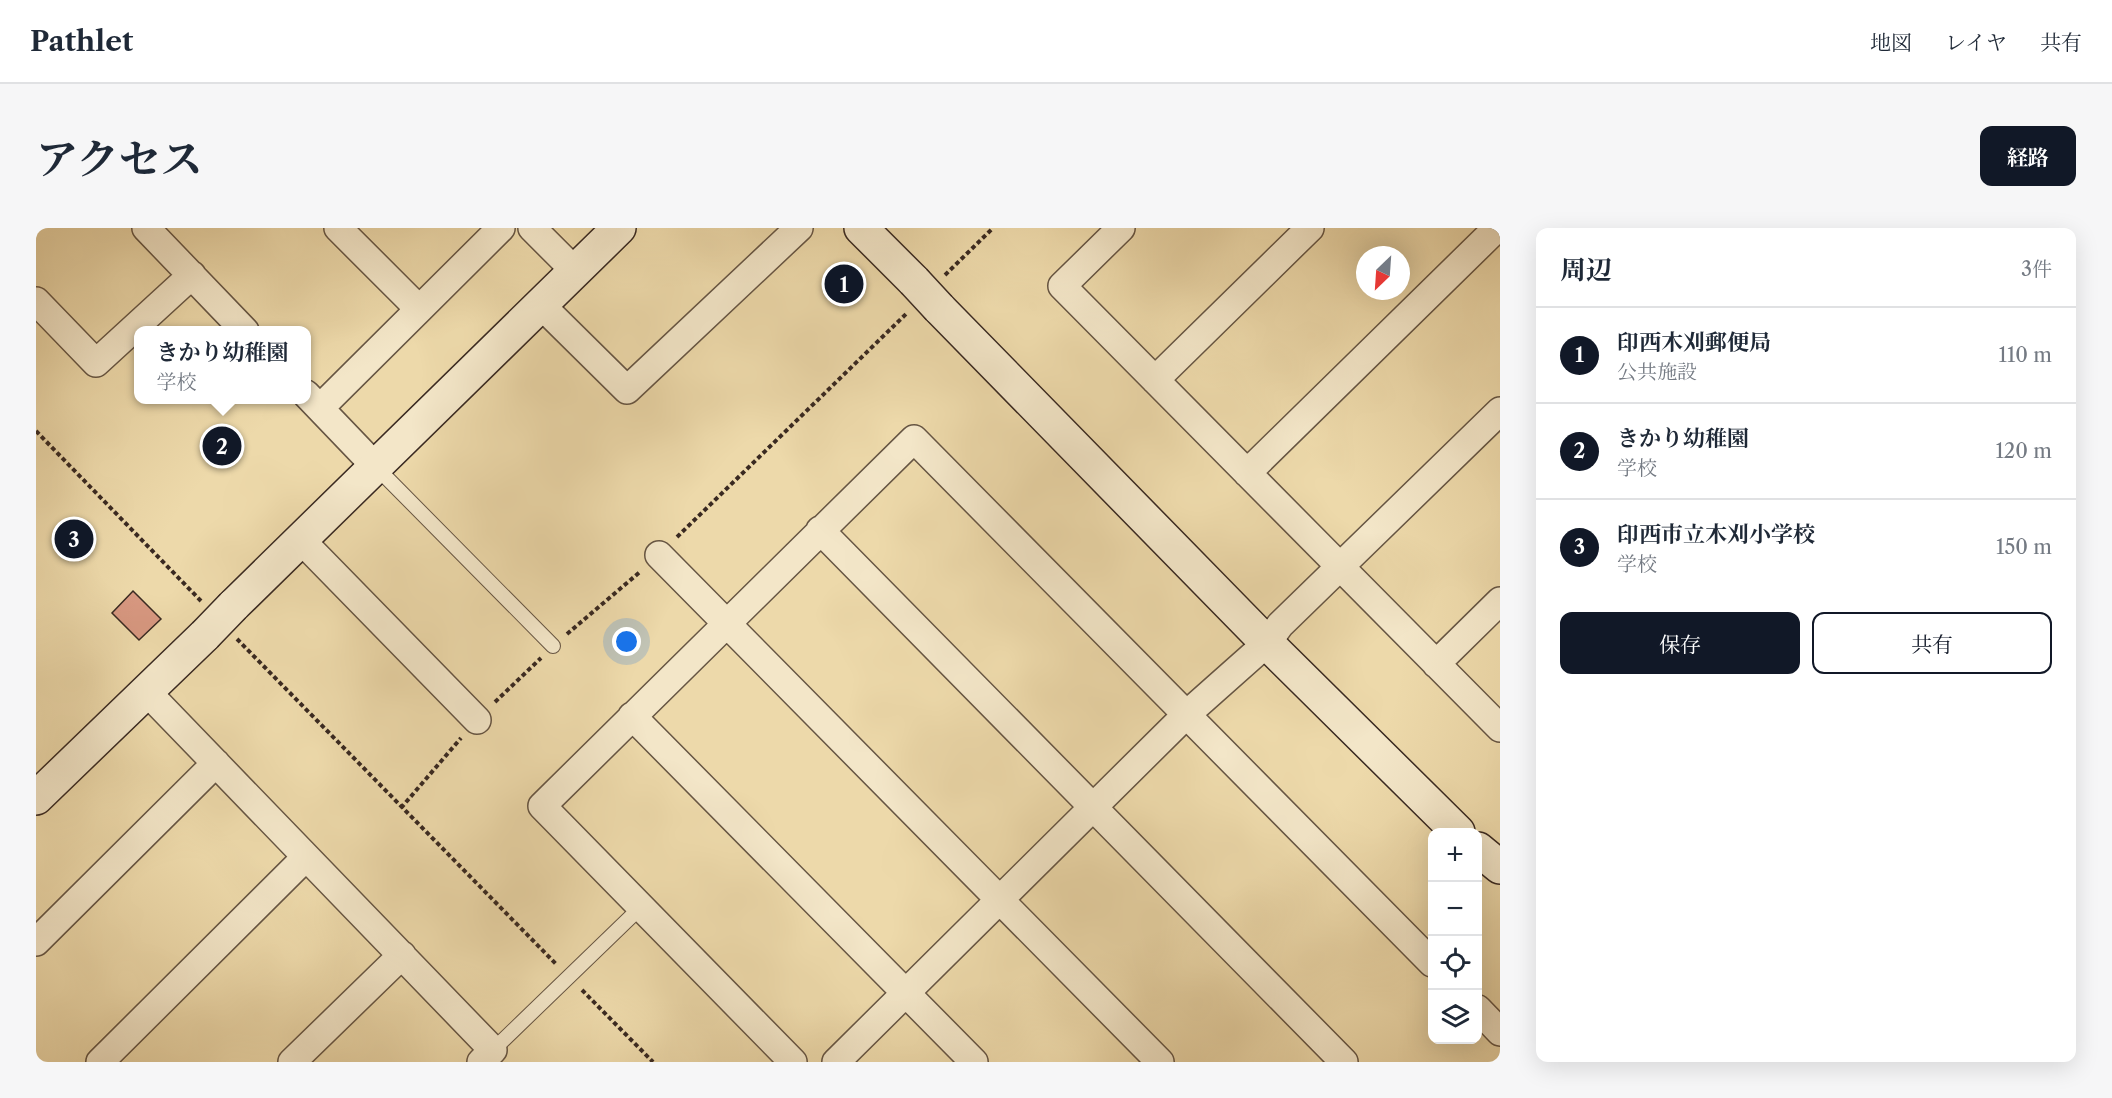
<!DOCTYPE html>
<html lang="ja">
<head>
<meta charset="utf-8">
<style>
	:root { --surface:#fff; --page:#f6f6f7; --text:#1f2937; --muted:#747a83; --line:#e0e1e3; --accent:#111827 }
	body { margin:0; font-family:"Libre Caslon Text","Noto Serif JP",serif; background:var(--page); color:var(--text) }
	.controls { position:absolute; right:18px; bottom:18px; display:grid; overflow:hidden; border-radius:12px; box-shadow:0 6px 24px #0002 }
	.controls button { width:54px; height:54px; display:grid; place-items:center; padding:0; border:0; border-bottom:2px solid var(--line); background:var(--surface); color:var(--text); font:30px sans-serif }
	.compass { position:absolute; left:1320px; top:18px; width:54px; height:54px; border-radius:50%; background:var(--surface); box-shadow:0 6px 24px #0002; rotate:205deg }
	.you { position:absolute; left:591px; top:414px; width:21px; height:21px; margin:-15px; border:4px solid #fff; border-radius:50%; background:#1a73e8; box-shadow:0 0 0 9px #1a73e833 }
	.badge { display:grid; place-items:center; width:39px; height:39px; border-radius:50%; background:var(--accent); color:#fff; font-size:20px; font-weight:700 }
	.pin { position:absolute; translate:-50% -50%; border:3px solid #fff; box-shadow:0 2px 6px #0006 }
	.popup { position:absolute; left:98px; top:98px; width:177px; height:78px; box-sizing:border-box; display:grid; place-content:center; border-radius:12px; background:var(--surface); filter:drop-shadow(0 2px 4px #0005); font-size:20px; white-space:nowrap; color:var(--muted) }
	.popup b { font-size:22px; color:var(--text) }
	.popup::after { content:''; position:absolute; left:50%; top:100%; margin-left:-12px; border:12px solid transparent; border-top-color:var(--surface) }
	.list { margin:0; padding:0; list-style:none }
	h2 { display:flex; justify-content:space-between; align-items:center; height:78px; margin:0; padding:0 24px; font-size:26px }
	h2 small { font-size:20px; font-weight:400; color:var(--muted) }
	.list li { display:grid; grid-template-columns:39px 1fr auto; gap:18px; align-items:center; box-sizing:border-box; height:96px; padding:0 24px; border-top:2px solid var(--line) }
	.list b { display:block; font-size:22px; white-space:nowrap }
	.list p { margin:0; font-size:20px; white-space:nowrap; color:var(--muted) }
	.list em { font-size:20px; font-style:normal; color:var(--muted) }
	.actions { display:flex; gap:12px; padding:18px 24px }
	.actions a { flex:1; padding:14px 0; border:2px solid var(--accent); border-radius:12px; text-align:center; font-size:21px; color:var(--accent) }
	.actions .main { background:var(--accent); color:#fff }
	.icon { flex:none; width:33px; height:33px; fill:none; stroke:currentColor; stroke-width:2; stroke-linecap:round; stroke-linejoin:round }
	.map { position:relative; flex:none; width:1464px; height:834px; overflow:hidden; border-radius:12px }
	header { display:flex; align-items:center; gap:36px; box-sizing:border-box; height:84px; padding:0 30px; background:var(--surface); border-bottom:2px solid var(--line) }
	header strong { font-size:28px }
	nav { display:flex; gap:33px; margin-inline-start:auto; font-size:21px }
	.intro { display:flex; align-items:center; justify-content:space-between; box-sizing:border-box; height:144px; padding:0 36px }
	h1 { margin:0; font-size:42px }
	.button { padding:15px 27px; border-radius:12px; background:var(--accent); color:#fff; font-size:21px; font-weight:700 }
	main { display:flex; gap:36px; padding:0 36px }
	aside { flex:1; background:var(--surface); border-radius:12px; box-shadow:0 6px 24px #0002 }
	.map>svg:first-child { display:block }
	.building { fill:#d89881; stroke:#392921; stroke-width:1.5 }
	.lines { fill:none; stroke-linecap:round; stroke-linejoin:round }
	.lane-casing { stroke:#665543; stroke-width:16 }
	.street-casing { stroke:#665543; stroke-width:30 }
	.secondary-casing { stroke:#392921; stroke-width:36 }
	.path { stroke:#392921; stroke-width:4; stroke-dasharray:4.5 3; stroke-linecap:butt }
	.lane { stroke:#f3e6c8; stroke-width:14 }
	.street { stroke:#f3e6c8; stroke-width:27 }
	.secondary { stroke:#f3e6c8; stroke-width:33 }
	.secondary-bridge-casing { stroke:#392921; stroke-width:36; stroke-linecap:butt }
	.secondary-bridge { stroke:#f3e6c8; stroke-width:33 }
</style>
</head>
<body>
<header>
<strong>Pathlet</strong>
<nav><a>地図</a><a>レイヤ</a><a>共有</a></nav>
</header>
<div class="intro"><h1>アクセス</h1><a class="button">経路</a></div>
<main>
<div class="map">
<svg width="1464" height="834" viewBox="0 0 1464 834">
	<rect width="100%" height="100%" fill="#edd9aa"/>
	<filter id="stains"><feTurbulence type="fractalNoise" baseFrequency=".00333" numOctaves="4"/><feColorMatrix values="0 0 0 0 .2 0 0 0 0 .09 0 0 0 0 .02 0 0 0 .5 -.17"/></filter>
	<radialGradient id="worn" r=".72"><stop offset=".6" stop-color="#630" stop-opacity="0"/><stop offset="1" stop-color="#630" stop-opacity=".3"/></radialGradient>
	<path class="building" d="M97 363 125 391 103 412 76 385Z"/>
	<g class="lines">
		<defs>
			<path id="lane" d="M339 238 517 418
				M457 822 605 679"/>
			<path id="street" d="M110 0 209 103
				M302 0 383 81
				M496 0 539 43
				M1085 0 1026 58 1464 500
				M0 73 60 135 156 47
				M504 76 591 162 763 0
				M1119 152 1274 0
				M270 166 339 238
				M284 180 465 0
				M1211 245 1461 0
				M784 302 1308 834
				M265 312 441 492
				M623 327 1124 834
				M1400 436 1464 373
				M110 463 457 822 445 834
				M596 488 938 834
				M0 714 180 535
				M1442 781 1464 804
				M64 834 270 629
				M256 834 366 727
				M757 834 506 578 878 211 1396 735
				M800 834 1151 486 1231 415 1244 397 1464 183"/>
			<path id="secondary" d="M825 0 878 53
				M903 80 1231 415 1422 604
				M197 378 583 0
				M0 570 169 407
				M1442 621 1464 639"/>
		</defs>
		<use href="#lane" class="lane-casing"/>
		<use href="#street" class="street-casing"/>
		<use href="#secondary" class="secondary-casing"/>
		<path class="path" d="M909 47 957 0
			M0 203 165 373
			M641 309 870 86
			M531 406 605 343
			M201 411 520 736
			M459 474 505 430
			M365 580 425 510
			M546 762 617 834"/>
		<use href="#lane" class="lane"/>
		<use href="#street" class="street"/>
		<use href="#secondary" class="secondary"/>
		<defs>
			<path id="secondary-bridge" d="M878 53 903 80
				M169 407 197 378"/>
		</defs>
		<use href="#secondary-bridge" class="secondary-bridge-casing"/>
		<use href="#secondary-bridge" class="secondary-bridge"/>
	</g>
	<rect width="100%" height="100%" filter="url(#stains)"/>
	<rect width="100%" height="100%" fill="url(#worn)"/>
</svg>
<div class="controls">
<button>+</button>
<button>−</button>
<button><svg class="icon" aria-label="locate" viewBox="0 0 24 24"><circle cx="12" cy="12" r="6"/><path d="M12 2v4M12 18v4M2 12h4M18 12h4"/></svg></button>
<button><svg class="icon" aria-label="layers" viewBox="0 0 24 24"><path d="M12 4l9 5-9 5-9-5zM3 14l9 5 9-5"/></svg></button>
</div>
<svg class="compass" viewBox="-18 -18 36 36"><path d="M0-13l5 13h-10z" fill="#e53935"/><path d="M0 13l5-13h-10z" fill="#747a83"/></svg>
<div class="you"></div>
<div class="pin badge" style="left:808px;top:56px">1</div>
<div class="pin badge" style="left:186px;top:218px">2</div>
<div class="popup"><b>きかり幼稚園</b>学校</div>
<div class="pin badge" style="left:38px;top:311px">3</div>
</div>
<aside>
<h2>周辺<small>3件</small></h2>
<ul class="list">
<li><span class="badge">1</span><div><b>印西木刈郵便局</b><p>公共施設</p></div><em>110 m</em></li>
<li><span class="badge">2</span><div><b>きかり幼稚園</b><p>学校</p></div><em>120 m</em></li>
<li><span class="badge">3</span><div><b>印西市立木刈小学校</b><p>学校</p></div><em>150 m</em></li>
</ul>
<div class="actions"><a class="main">保存</a><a>共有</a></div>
</aside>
</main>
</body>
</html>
